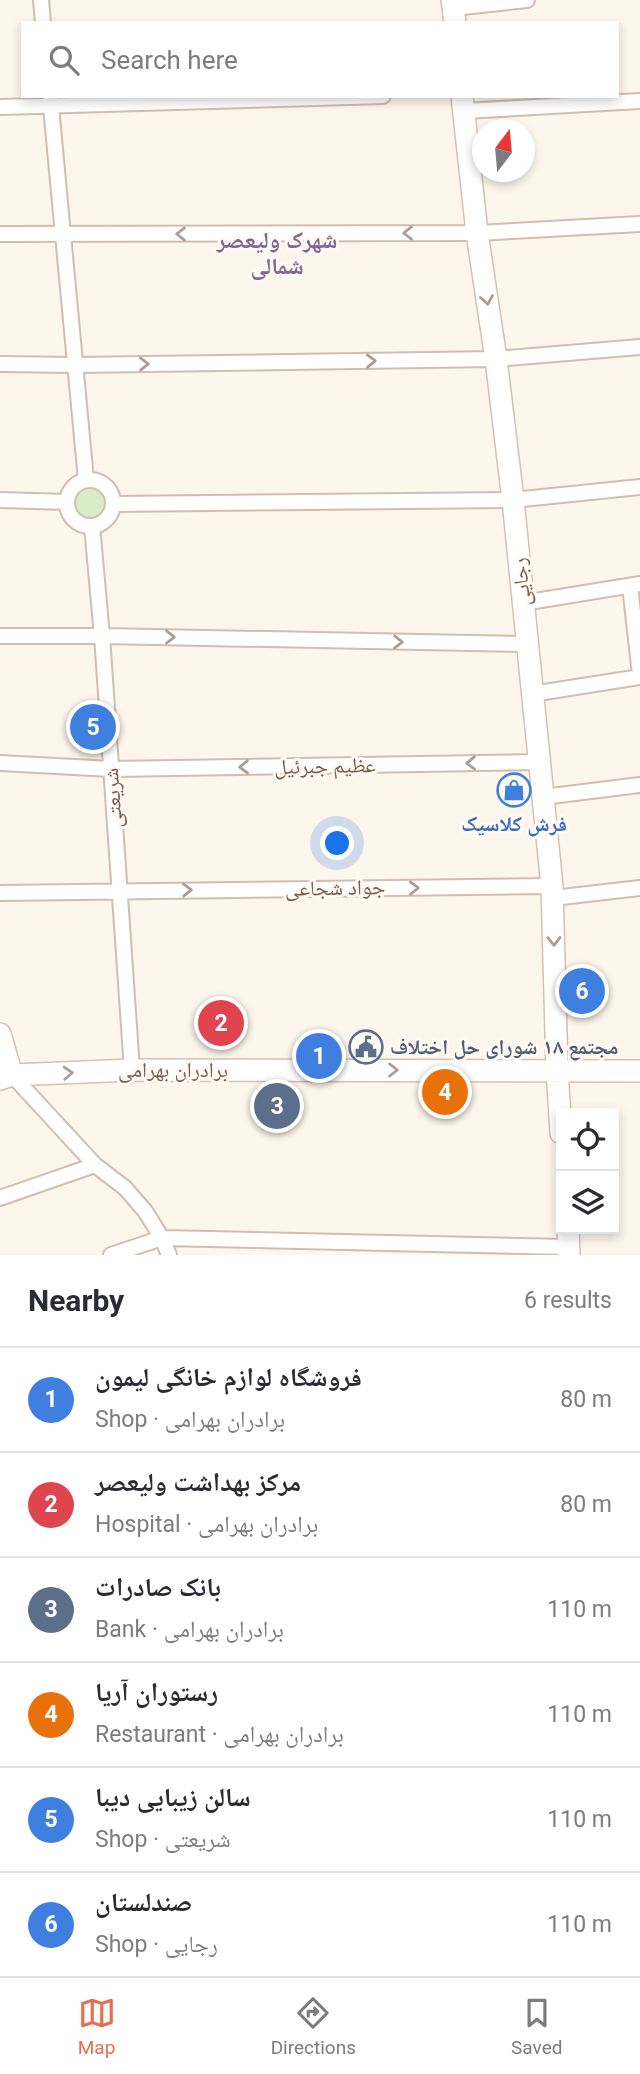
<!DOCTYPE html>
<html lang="en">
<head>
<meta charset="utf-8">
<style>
	:root { --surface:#fff; --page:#f7f7f7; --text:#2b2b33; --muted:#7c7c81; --line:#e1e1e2; --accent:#e76f51 }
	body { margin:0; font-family:Roboto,"Noto Naskh Arabic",sans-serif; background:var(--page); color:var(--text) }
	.controls { position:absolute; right:21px; bottom:21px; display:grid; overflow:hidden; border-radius:0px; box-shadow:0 4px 10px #0003 }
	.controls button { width:63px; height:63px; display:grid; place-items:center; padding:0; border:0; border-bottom:2px solid var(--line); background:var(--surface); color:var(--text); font:35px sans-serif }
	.compass { position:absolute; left:472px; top:119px; width:63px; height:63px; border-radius:50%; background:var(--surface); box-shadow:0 4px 10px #0003; rotate:16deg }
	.you { position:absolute; left:338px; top:844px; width:24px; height:24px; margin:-18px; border:5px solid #fff; border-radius:50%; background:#1a73e8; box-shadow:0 0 0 10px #1a73e833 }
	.badge { display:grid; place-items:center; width:46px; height:46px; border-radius:50%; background:var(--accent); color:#fff; font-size:23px; font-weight:700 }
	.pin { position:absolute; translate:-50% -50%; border:4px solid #fff; box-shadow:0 2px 7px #0006 }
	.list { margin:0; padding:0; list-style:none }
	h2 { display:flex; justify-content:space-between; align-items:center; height:91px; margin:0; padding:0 28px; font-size:30px }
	h2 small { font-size:23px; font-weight:400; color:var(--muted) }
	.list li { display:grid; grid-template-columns:46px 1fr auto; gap:21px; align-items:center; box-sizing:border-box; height:105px; padding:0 28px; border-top:2px solid var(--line) }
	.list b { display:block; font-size:26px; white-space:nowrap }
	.list p { margin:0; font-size:23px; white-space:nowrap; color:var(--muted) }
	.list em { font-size:23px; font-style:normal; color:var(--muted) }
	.icon { flex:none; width:38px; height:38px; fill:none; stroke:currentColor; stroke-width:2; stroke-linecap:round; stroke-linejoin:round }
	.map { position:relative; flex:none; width:640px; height:1255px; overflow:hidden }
	.search { position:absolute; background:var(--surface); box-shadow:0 4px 10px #0003; left:21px; right:21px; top:21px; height:77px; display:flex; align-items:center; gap:18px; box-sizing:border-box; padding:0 24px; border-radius:0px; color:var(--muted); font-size:26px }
	.sheet { height:721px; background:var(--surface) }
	nav { display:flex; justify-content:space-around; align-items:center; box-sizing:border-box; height:98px; border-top:2px solid var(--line); background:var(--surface); font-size:19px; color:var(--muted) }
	nav a { display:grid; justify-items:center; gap:4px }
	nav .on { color:var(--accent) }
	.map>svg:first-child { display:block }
	.green { fill:#d8ecc9 }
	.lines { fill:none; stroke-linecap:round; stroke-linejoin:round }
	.street-casing { stroke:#d1beb0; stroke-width:18 }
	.secondary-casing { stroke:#d6c0b0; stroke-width:24 }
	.street { stroke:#fff; stroke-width:14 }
	.secondary { stroke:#fff; stroke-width:21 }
	.oneway { stroke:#af9d94 }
	.labels { text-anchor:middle; stroke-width:6; stroke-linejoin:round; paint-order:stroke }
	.street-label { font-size:21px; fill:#7a5c4d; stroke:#fffaf3 }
	.shop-label { font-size:21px; font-weight:bold; fill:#366cbe; stroke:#fffaf3 }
	.service-label { font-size:21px; font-weight:bold; fill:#4e5e75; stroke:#fffaf3; text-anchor:start }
	.neighbourhood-label { font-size:23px; font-weight:bold; fill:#846695; stroke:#fffaf3 }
</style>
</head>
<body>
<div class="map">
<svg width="640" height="1255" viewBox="0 0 640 1255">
	<rect width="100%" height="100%" fill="#fdf6ec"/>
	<path class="green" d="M71 504a20 20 0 1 1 40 0a20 20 0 1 1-40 0Z"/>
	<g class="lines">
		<defs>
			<path id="street" d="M41 0 43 23
				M453 8 527 0
				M50 96 86 480
				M0 107 383 96
				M464 111 640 101
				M0 234 477 233 640 224
				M0 364 76 365 496 359 640 347
				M67 503a23 23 0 1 1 46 0a23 23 0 1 1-46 0Z
				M0 500 67 502
				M113 504 513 500 640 487
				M92 526 102 636 132 1070
				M630 586 640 675
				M523 603 640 584
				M0 636H102L527 644
				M532 694 640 677
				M0 763 111 769 539 762
				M543 797 640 785
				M0 893 552 886
				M553 898 640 888
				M12 1075 95 1165 125 1188 145 1211 162 1238 169 1255
				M0 1198 95 1165
				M111 1255 162 1238 569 1247"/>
			<path id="secondary" d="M452 0 455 23
				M462 96 477 233 496 359 513 500 552 886 557 1070 561 1133
				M0 1034 12 1075
				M0 1079 12 1075 132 1070 640 1071
				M568 1229 569 1255"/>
		</defs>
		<use href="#street" class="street-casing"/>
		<use href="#secondary" class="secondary-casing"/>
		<use href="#street" class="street"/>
		<use href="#secondary" class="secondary"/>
	</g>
	<defs><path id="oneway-chevron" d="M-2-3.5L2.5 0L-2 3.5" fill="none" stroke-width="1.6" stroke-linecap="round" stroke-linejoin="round" transform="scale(1.75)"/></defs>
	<g class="oneway">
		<use href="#oneway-chevron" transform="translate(408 233) rotate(180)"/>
		<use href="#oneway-chevron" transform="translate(181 234) rotate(180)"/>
		<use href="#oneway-chevron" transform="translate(487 300) rotate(81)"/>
		<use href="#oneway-chevron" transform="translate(371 361) rotate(-1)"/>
		<use href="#oneway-chevron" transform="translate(144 364) rotate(-1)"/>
		<use href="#oneway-chevron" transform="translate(170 637) rotate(1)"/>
		<use href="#oneway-chevron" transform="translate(398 642) rotate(1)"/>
		<use href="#oneway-chevron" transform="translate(471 763) rotate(179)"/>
		<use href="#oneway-chevron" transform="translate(244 767) rotate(179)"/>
		<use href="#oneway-chevron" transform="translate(414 888) rotate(-1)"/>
		<use href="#oneway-chevron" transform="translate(187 890) rotate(-1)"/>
		<use href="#oneway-chevron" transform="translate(554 941) rotate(89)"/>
		<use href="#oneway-chevron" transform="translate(393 1070)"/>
		<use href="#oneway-chevron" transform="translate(68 1073) rotate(-3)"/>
	</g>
	<defs>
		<symbol id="shop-ring" viewBox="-11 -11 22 22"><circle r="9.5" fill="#fffaf3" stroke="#3f7fe0" stroke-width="1.5"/><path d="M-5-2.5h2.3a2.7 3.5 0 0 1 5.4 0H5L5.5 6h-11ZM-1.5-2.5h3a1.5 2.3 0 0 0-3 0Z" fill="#3f7fe0"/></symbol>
		<symbol id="civic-ring" viewBox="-11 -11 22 22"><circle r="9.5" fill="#fffaf3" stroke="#5c6f8a" stroke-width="1.5"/><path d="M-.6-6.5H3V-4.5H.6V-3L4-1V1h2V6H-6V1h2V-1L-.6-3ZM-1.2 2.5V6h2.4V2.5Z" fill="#5c6f8a"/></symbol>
	</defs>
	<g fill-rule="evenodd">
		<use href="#shop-ring" x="495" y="771" width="38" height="38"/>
		<use href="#civic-ring" x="347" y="1028" width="38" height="38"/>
	</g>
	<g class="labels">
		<g class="street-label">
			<text transform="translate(521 582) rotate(-96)" y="7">رجایی</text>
			<text transform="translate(325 766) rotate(-1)" y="7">عظیم جبرئیل</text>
			<text transform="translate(113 798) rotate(-94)" y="7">شریعتی</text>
			<text transform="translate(335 888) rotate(-1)" y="7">جواد شجاعی</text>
			<text x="173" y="1077">برادران بهرامی</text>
		</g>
		<g class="shop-label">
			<text x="514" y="831">فرش کلاسیک</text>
		</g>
		<g class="service-label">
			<text x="390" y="1054">مجتمع ۱۸ شورای حل اختلاف</text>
		</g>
		<g class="neighbourhood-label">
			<text x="277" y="248">شهرک ولیعصر<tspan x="277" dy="26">شمالی</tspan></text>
		</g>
	</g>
</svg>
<div class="controls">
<button><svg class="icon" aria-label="locate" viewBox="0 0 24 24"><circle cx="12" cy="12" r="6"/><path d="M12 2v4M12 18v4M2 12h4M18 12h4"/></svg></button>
<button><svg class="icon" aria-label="layers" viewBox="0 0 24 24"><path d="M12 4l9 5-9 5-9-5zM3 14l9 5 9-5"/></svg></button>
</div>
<svg class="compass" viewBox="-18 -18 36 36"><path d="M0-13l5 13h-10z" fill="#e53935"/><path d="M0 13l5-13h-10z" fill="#7c7c81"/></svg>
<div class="you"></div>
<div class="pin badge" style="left:319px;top:1056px;background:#3f7fe0">1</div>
<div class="pin badge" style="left:221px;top:1023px;background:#e0444e">2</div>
<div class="pin badge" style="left:277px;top:1106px;background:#5c6f8a">3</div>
<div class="pin badge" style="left:445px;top:1092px;background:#e8710a">4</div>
<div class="pin badge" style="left:93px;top:727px;background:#3f7fe0">5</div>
<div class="pin badge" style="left:582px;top:991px;background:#3f7fe0">6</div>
<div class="search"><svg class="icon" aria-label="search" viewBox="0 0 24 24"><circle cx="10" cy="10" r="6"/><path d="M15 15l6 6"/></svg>Search here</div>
</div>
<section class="sheet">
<h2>Nearby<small>6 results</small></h2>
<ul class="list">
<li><span class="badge" style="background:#3f7fe0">1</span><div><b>فروشگاه لوازم خانگی لیمون</b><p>Shop · برادران بهرامی</p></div><em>80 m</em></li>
<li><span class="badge" style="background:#e0444e">2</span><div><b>مرکز بهداشت ولیعصر</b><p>Hospital · برادران بهرامی</p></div><em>80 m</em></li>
<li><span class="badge" style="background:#5c6f8a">3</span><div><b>بانک صادرات</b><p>Bank · برادران بهرامی</p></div><em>110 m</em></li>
<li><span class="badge" style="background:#e8710a">4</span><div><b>رستوران آریا</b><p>Restaurant · برادران بهرامی</p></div><em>110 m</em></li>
<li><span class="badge" style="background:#3f7fe0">5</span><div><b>سالن زیبایی دیبا</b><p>Shop · شریعتی</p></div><em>110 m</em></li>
<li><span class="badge" style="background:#3f7fe0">6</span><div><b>صندلستان</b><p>Shop · رجایی</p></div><em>110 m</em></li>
</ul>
</section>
<nav>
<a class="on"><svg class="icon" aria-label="map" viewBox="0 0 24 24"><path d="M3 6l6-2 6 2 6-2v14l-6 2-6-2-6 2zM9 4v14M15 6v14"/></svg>Map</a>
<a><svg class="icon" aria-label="directions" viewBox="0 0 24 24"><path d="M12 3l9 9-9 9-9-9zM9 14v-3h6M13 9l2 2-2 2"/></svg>Directions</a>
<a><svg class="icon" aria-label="saved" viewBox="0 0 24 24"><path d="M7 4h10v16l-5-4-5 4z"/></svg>Saved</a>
</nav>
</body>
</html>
